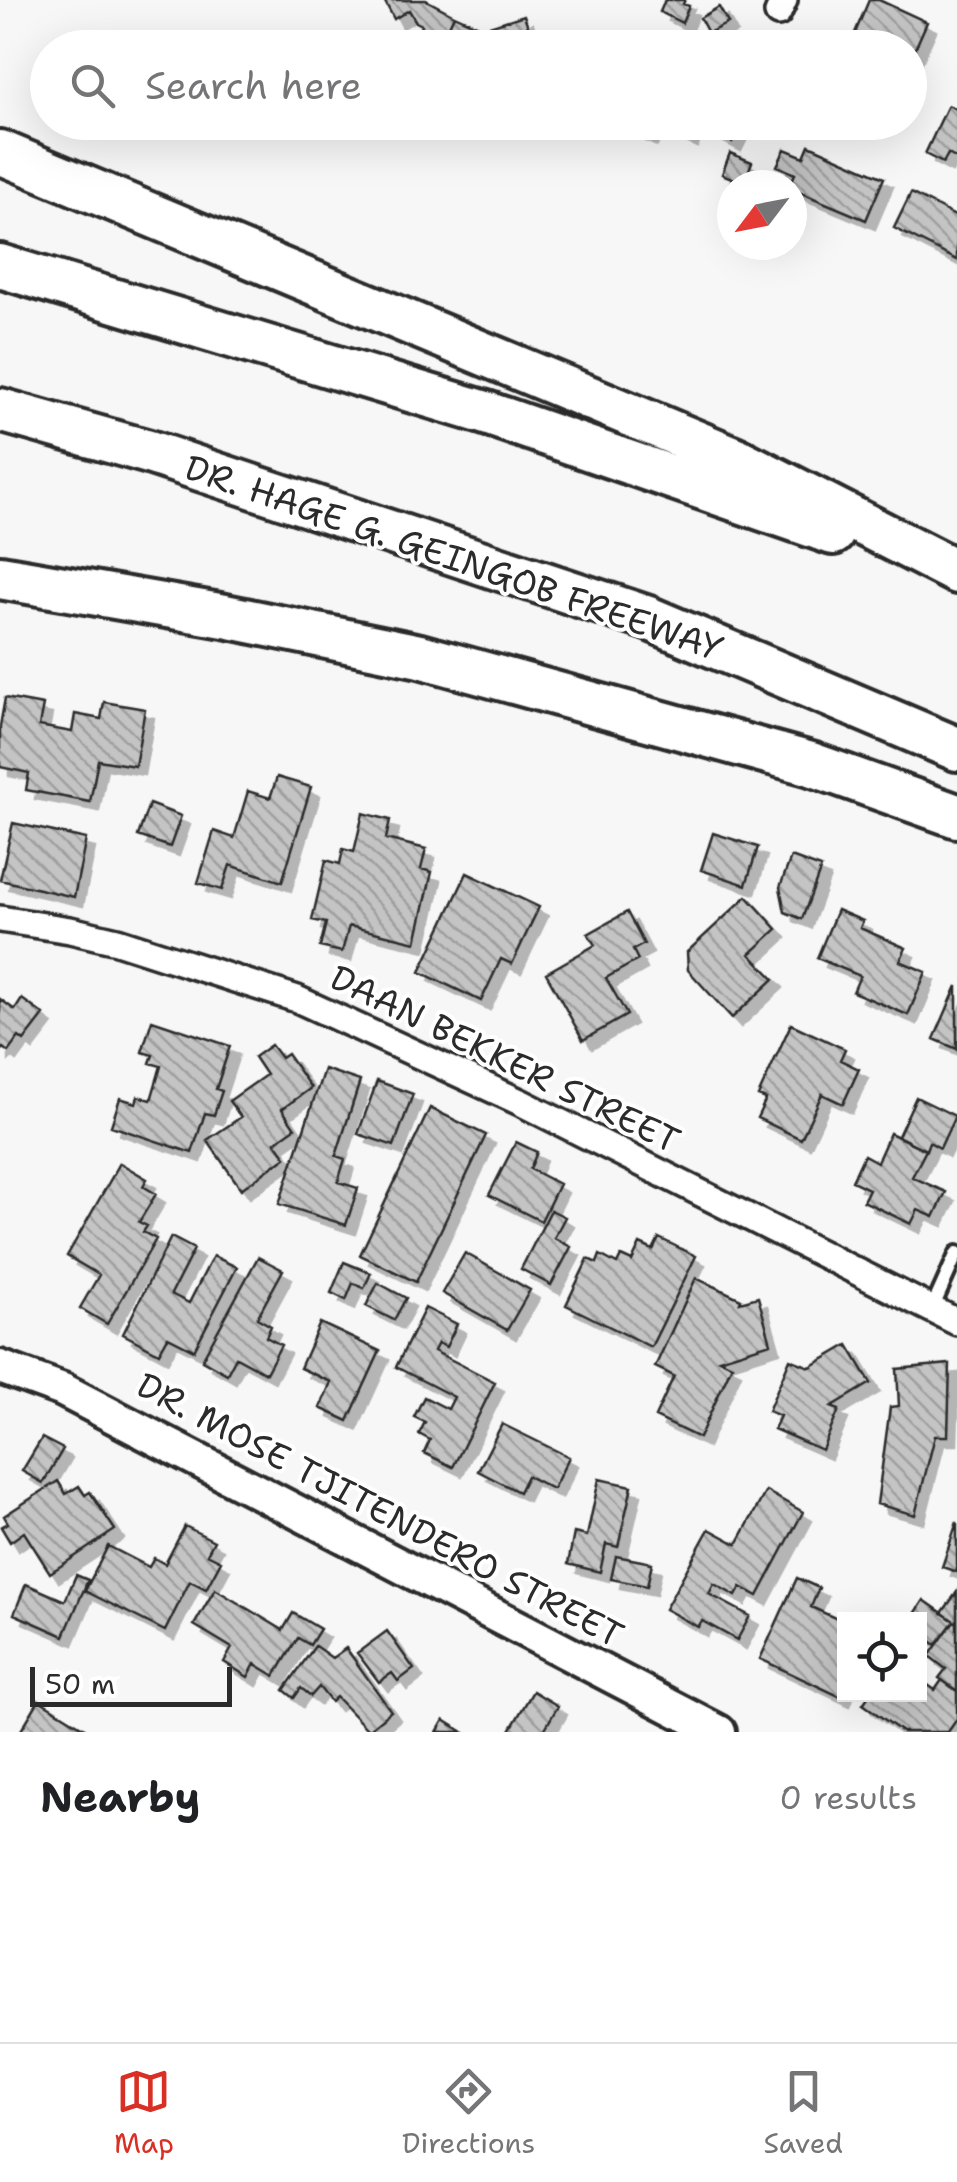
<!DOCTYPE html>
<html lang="en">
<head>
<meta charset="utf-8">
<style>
	:root { --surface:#fff; --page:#f2f2f2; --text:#202124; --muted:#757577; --line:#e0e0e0; --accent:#d93025 }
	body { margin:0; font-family:"Shantell Sans",sans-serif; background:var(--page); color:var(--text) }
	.controls { position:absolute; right:30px; bottom:30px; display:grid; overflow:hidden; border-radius:0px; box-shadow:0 10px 40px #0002 }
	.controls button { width:90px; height:90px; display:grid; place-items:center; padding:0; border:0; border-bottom:2px solid var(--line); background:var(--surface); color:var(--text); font:50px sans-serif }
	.compass { position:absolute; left:717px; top:170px; width:90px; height:90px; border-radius:50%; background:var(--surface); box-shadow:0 10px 40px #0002; rotate:238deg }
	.scale { position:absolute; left:30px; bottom:25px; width:202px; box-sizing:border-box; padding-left:10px; border:5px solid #2b2b2b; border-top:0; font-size:28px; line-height:35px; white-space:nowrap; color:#2b2b2b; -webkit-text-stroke:8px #fff; paint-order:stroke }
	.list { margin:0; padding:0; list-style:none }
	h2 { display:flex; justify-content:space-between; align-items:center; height:130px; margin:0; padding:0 40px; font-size:42px }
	h2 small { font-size:32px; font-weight:400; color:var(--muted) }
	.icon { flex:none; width:55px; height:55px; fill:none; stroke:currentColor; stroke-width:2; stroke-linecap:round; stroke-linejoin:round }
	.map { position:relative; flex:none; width:957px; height:1732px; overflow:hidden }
	.search { position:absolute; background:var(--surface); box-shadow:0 10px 40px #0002; left:30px; right:30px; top:30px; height:110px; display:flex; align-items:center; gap:25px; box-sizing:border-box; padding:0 35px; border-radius:55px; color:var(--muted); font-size:38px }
	.sheet { height:310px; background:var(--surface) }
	nav { display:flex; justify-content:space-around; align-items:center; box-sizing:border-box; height:140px; border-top:2px solid var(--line); background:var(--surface); font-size:28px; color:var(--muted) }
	nav a { display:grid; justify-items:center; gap:5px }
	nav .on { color:var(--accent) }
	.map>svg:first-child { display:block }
	.building { fill:url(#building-back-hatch); stroke:#2b2b2b; stroke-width:2.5; filter:url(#shadow) }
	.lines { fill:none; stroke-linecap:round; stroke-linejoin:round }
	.lane-casing { stroke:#2b2b2b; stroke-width:20 }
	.street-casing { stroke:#2b2b2b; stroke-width:32 }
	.secondary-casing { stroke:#2b2b2b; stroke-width:40 }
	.highway-casing { stroke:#2b2b2b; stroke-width:50 }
	.lane { stroke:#fff; stroke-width:12 }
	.street { stroke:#fff; stroke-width:25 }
	.secondary { stroke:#fff; stroke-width:32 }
	.highway { stroke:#fff; stroke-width:42 }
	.labels { text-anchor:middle; stroke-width:8; stroke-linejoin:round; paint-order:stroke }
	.street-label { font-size:35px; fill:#2b2b2b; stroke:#fff }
</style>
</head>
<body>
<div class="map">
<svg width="957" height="1732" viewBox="0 0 957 1732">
	<defs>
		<pattern id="building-back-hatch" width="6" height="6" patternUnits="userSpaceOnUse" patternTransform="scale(2.5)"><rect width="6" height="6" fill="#c4c4c4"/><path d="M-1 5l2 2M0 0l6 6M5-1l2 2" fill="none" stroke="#9f9f9f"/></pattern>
		<filter id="shadow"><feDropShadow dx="9" dy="9" stdDeviation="0" flood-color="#0004"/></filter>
	</defs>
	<rect width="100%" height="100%" fill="#f7f7f7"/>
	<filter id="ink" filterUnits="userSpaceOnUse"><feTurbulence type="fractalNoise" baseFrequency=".01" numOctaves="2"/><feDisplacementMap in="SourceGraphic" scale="20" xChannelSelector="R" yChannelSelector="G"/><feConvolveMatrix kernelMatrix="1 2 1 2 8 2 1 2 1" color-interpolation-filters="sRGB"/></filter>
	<g filter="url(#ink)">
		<path class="building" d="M384 0H426L454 15 442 41 420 30 422 25 416 22 409 10 394 19Z
			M665 0H685L683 4 689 6 682 23 660 12Z
			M869 0H879L927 22 911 58 910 48H887L855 33Z
			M719 7 728 23 708 33 700 18Z
			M454 15 483 28 524 15 533 41 528 42 530 48H456L442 41Z
			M948 105 957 110V159L948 154 943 163 925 154Z
			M615 122H654L648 137Z
			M674 122H695L688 138 671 130Z
			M716 122H742L732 142 715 133 720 124Z
			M809 145 884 178 866 220 792 189 790 185 795 174 777 166 785 149 804 157Z
			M730 153 752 162 744 183 722 174Z
			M911 193 957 217V260L894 228Z
			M5 698 43 705 39 726 72 732 75 714 101 719 104 702 145 709 135 766 98 760 90 802 26 790 29 773 0 767V726Z
			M277 777 311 787 282 882 230 865 222 890 198 883 214 831 234 838 248 791 270 798Z
			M149 804 181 816 170 847 138 836Z
			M363 813 390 820 386 839 426 849 421 869 432 872 416 942 349 926 342 952 320 947 326 923 312 920 326 860 340 864 343 849 354 852Z
			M13 823 86 839 74 897 0 880Z
			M713 833 758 847 746 885 701 870Z
			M791 857 821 868 802 919 785 912 780 887Z
			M467 873 539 907 512 964 501 959 481 1001 420 972Z
			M747 896 777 929 750 954 774 979 732 1018 688 970 687 952Z
			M837 910 863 921 860 928 906 948 900 961 926 972 908 1015 853 992 860 976 817 958Z
			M627 912 644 944 633 950 638 960 606 978 627 1015 583 1040 546 973 595 945 588 934Z
			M957 986V1049L934 1039Z
			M0 999 15 1010 22 999 44 1015 24 1041 19 1037 8 1052 3 1048 0 1051Z
			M152 1020 230 1046 216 1089 222 1091 214 1115 205 1113 192 1153 111 1126 120 1098 136 1103 138 1096 151 1100 161 1066 150 1063 153 1055 142 1052Z
			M791 1024 845 1049 840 1060 859 1069 843 1104 822 1094 801 1139 757 1118 766 1099 758 1096Z
			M271 1045 281 1058 287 1054 311 1088 282 1109 295 1128 275 1142 286 1157 241 1189 207 1140 241 1117 229 1101 266 1075 254 1057Z
			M324 1069 360 1081 336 1156 345 1159 338 1182 358 1188 346 1225 279 1204Z
			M377 1081 413 1094 394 1146 358 1134Z
			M916 1097 955 1116 940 1148 929 1142 926 1150 898 1136Z
			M430 1108 486 1135 416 1282 360 1255Z
			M890 1133 926 1150 912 1177 946 1192 934 1217 918 1210 911 1224 863 1201 869 1189 852 1181 864 1155 877 1162Z
			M516 1142 537 1152 530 1169 559 1184 541 1221 489 1195Z
			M120 1163 147 1179 143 1186 156 1194 139 1222 147 1226 143 1232 156 1239 107 1324 80 1308 99 1275 67 1256Z
			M551 1210 565 1217 554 1238 571 1247 551 1285 521 1269Z
			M171 1237 194 1249 171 1294 189 1303 213 1256 237 1267 194 1350 168 1337 159 1353 123 1334Z
			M659 1238 696 1256 651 1347 566 1305 588 1259 597 1263 600 1255 617 1264 621 1256 632 1261 640 1244 653 1250Z
			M465 1253 530 1290 507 1330 442 1293Z
			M258 1257 283 1270 257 1318 271 1326 266 1337 281 1345 266 1373 236 1357 227 1374 202 1360Z
			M344 1262 371 1273 364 1288 353 1283 346 1300 331 1293Z
			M696 1278 741 1299 740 1302 758 1297 771 1343 719 1359 732 1365 699 1438 655 1417 674 1376 655 1367Z
			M378 1283 406 1298 394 1320 366 1306Z
			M425 1308 457 1324 446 1347 438 1343 434 1351 495 1382 453 1467 424 1453 430 1440 419 1434 425 1422 414 1417 424 1397 448 1409 454 1397 396 1367Z
			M320 1323 380 1351 348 1421 320 1408 331 1382 300 1368Z
			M848 1345 871 1383 831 1407 839 1410 822 1450 774 1429 780 1416 768 1411 790 1359 810 1367Z
			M950 1364 948 1436H935L915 1515 877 1504 890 1407 899 1406 897 1369Z
			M502 1424 569 1457 553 1489 527 1476 519 1492 478 1471Z
			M42 1438 63 1449 43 1483 22 1471Z
			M599 1479 632 1486 618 1547 606 1544 600 1572 568 1564 574 1533 587 1536Z
			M58 1481 66 1494 79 1486 85 1495 90 1492 115 1530 50 1573 24 1532 10 1542 1 1527 8 1523 4 1516Z
			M766 1491 803 1512 758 1596 741 1587 736 1596 714 1584 709 1594 750 1616 737 1640 702 1621 698 1627 665 1609 709 1529 737 1544Z
			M957 1522V1572L942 1567Z
			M185 1526 214 1541 207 1554 221 1561 206 1589 190 1581 165 1631 85 1591 108 1546 149 1567 154 1558 165 1564Z
			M616 1556 652 1563 647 1586 611 1579Z
			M76 1575 88 1580 64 1636 14 1614 26 1584 65 1601Z
			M797 1578 819 1588 811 1607 844 1622V1689L841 1697 760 1659Z
			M215 1589 283 1630 293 1613 320 1629 310 1645 298 1638 275 1676 255 1664 248 1677 224 1662 232 1648 194 1625Z
			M957 1592V1623L942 1613Z
			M924 1600 954 1621 936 1645 920 1633V1620H911Z
			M954 1621 957 1623V1691L939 1678 946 1669 929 1656Z
			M387 1631 414 1669 398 1681 392 1673 379 1682 357 1653Z
			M315 1646 332 1658 346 1648 391 1711 368 1730 336 1697 331 1702 319 1687 311 1696 301 1688 294 1698 284 1690Z
			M942 1680 957 1691V1719L948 1732H902L863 1704 870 1694H920L925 1683 935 1690Z
			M533 1691 558 1706 543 1732H509Z
			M39 1700 91 1732H20Z
			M444 1720 463 1732H437Z"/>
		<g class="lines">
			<defs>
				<path id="lane" d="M932 1309 957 1253"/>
				<path id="street" d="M778 13 784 0
					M0 919 70 930 117 941 297 999 520 1102 957 1322"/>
				<path id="secondary" d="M0 1367 63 1390 719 1732"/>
				<path id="highway" d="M0 152 734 458 957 572
					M0 266 486 413 833 533
					M0 410 149 452 648 618 957 749
					M0 577 225 616 420 656 811 764 957 816"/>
			</defs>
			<use href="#lane" class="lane-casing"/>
			<use href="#street" class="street-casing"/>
			<use href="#secondary" class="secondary-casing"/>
			<use href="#highway" class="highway-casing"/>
			<use href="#lane" class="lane"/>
			<use href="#street" class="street"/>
			<use href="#secondary" class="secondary"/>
			<use href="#highway" class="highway"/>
		</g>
	</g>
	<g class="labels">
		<g class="street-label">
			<text transform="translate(454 558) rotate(19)" y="12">DR. HAGE G. GEINGOB FREEWAY</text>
			<text transform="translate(505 1059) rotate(26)" y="12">DAAN BEKKER STREET</text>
			<text transform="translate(380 1510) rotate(28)" y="12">DR. MOSE TJITENDERO STREET</text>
		</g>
	</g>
</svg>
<div class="controls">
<button><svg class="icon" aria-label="locate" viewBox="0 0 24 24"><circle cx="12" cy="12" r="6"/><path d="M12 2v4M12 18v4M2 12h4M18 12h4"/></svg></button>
</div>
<svg class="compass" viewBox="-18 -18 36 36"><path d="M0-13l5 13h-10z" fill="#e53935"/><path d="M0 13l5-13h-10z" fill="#757577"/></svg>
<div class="scale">50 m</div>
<div class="search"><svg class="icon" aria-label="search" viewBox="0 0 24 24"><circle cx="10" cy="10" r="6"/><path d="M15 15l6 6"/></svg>Search here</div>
</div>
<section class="sheet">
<h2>Nearby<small>0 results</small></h2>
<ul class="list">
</ul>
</section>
<nav>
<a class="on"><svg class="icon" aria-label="map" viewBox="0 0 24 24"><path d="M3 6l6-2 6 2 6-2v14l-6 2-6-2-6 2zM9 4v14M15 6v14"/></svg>Map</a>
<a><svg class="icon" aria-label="directions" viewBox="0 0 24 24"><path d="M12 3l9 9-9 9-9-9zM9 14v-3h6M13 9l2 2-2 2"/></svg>Directions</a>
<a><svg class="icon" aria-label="saved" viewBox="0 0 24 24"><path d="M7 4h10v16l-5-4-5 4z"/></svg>Saved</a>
</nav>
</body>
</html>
